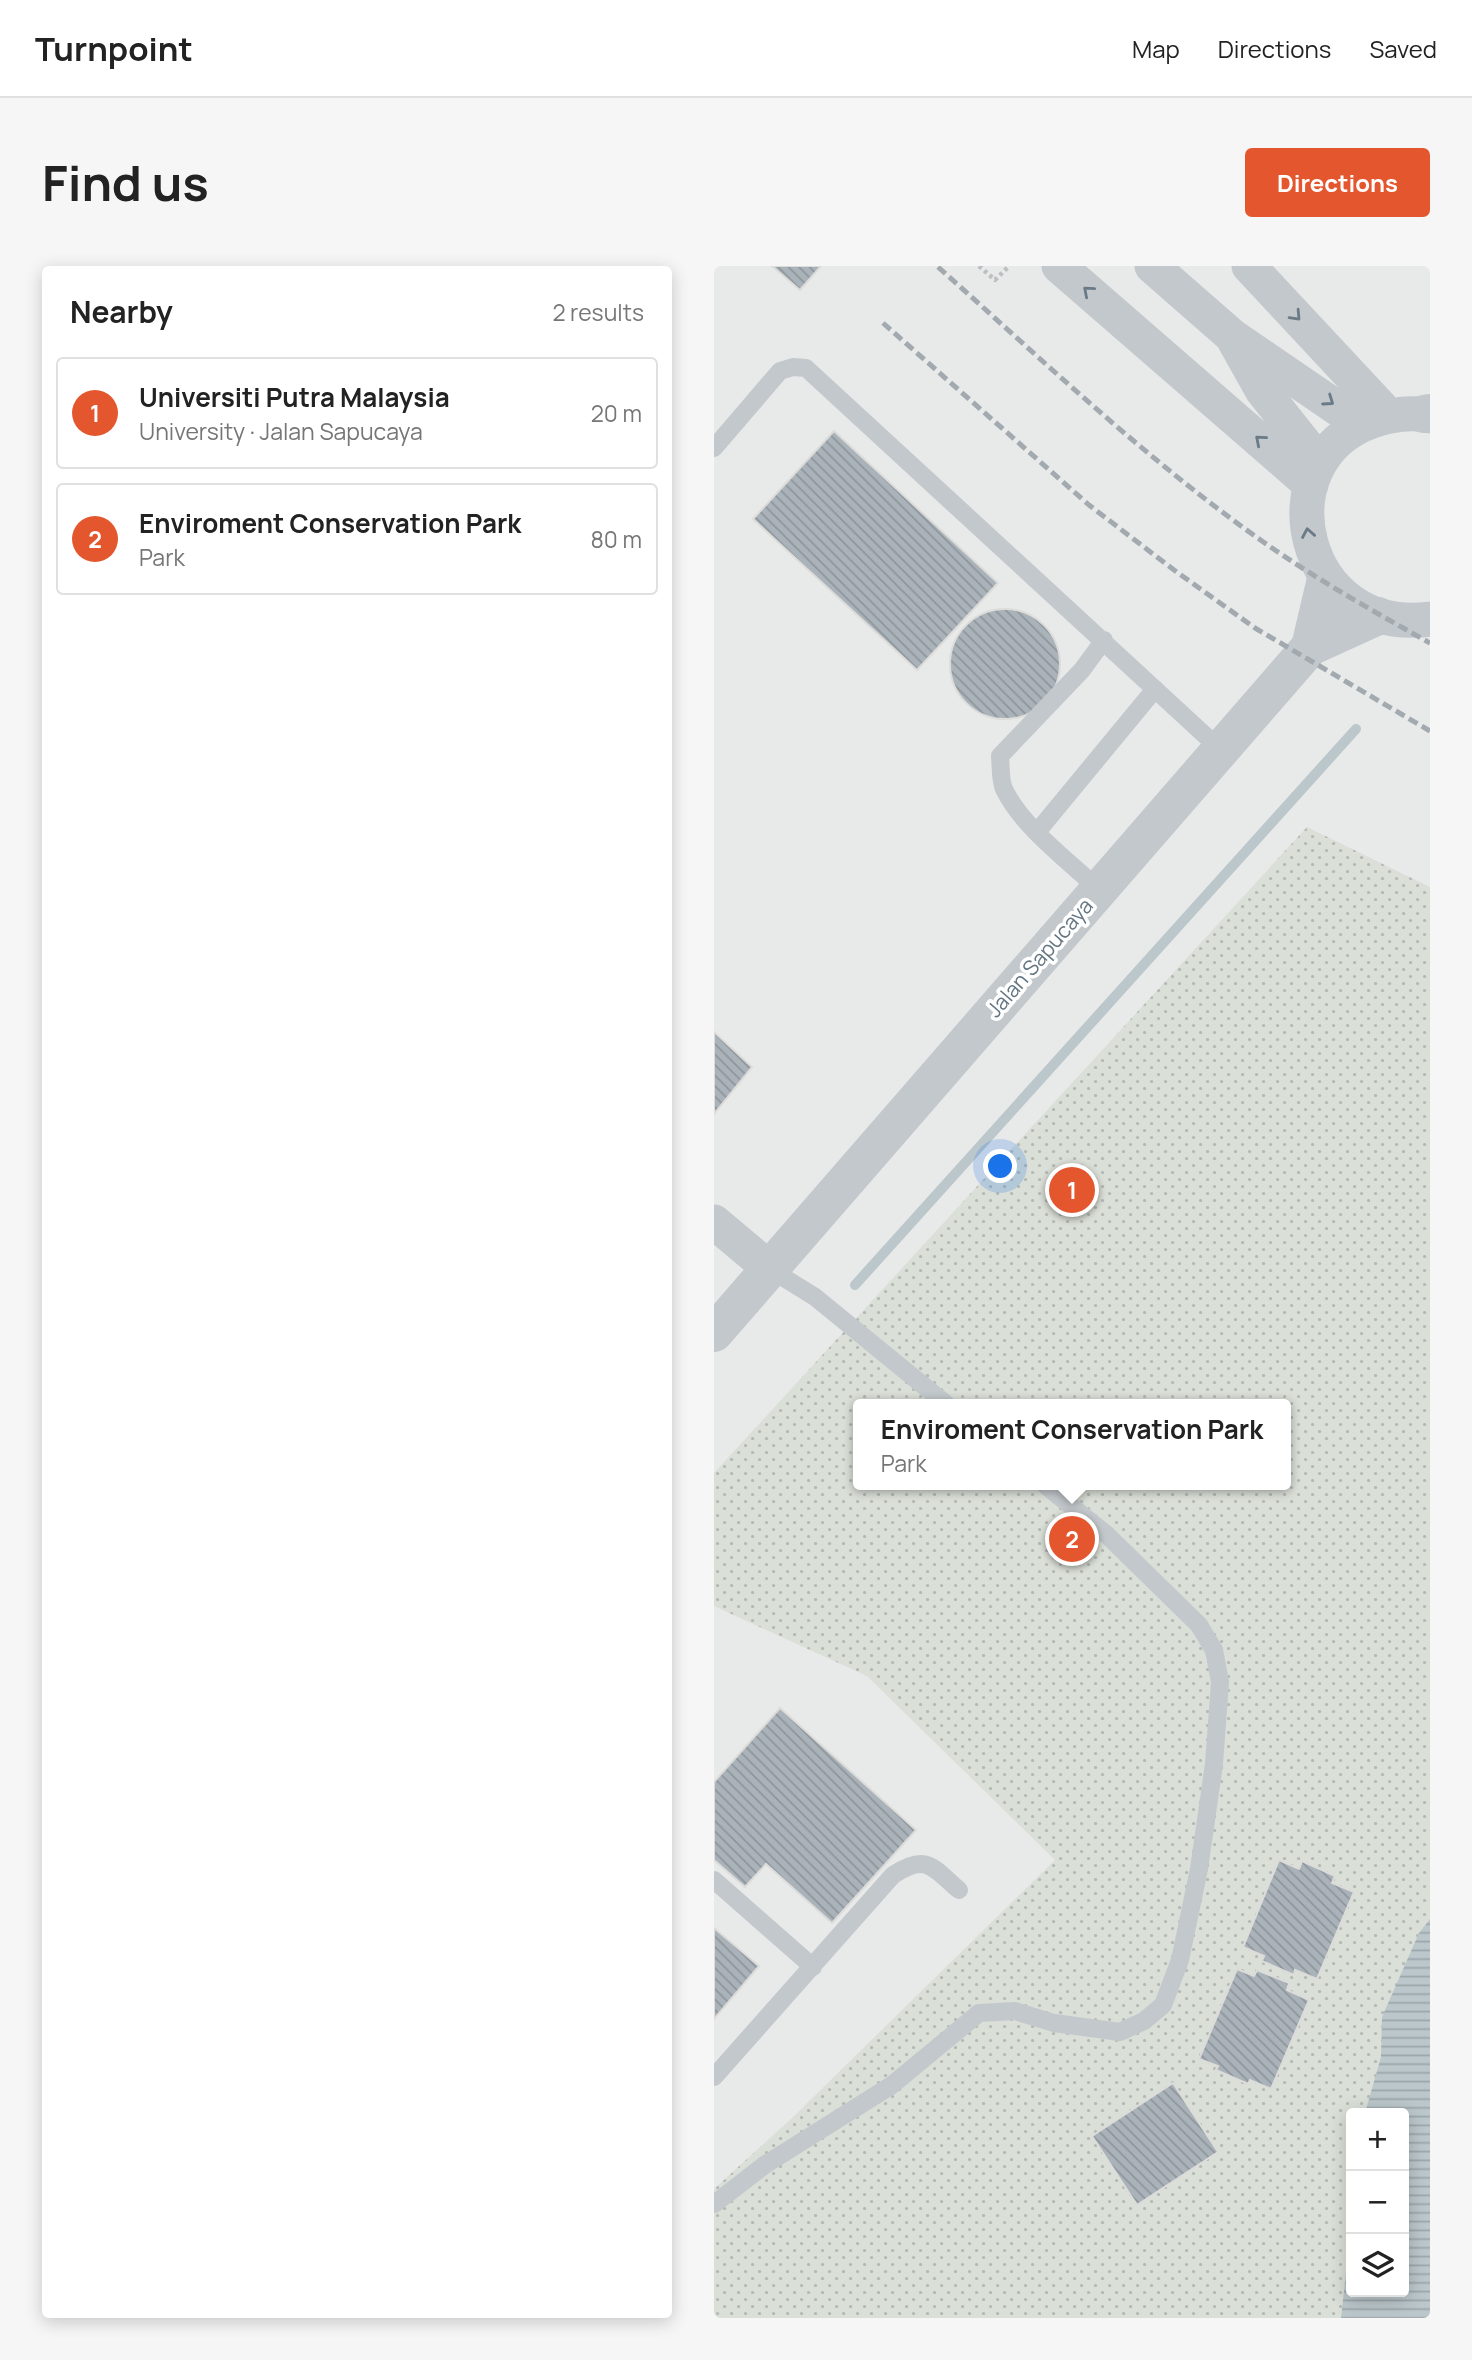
<!DOCTYPE html>
<html lang="en">
<head>
<meta charset="utf-8">
<style>
	:root { --surface:#fff; --page:#f6f6f6; --text:#222; --muted:#767676; --line:#e0e0e0; --accent:#e4572e }
	body { margin:0; font-family:Manrope,sans-serif; background:var(--page); color:var(--text) }
	.controls { position:absolute; right:21px; bottom:21px; display:grid; overflow:hidden; border-radius:7px; box-shadow:0 4px 18px #0003 }
	.controls button { width:63px; height:63px; display:grid; place-items:center; padding:0; border:0; border-bottom:2px solid var(--line); background:var(--surface); color:var(--text); font:35px sans-serif }
	.you { position:absolute; left:287px; top:901px; width:24px; height:24px; margin:-18px; border:5px solid #fff; border-radius:50%; background:#1a73e8; box-shadow:0 0 0 10px #1a73e833 }
	.badge { display:grid; place-items:center; width:46px; height:46px; border-radius:50%; background:var(--accent); color:#fff; font-size:23px; font-weight:700 }
	.pin { position:absolute; translate:-50% -50%; border:4px solid #fff; box-shadow:0 2px 7px #0006 }
	.popup { position:absolute; left:139px; top:1133px; width:438px; height:91px; box-sizing:border-box; display:grid; place-content:center; border-radius:7px; background:var(--surface); filter:drop-shadow(0 2px 5px #0005); font-size:23px; white-space:nowrap; color:var(--muted) }
	.popup b { font-size:26px; color:var(--text) }
	.popup::after { content:''; position:absolute; left:50%; top:100%; margin-left:-14px; border:14px solid transparent; border-top-color:var(--surface) }
	.list { margin:0; padding:0; list-style:none }
	h2 { display:flex; justify-content:space-between; align-items:center; height:91px; margin:0; padding:0 28px; font-size:30px }
	h2 small { font-size:23px; font-weight:400; color:var(--muted) }
	.list li { display:grid; grid-template-columns:46px 1fr auto; gap:21px; align-items:center; box-sizing:border-box; height:112px; margin:0 14px 14px; padding:0 14px; border:2px solid var(--line); border-radius:7px }
	.list b { display:block; font-size:26px; white-space:nowrap }
	.list p { margin:0; font-size:23px; white-space:nowrap; color:var(--muted) }
	.list em { font-size:23px; font-style:normal; color:var(--muted) }
	.icon { flex:none; width:38px; height:38px; fill:none; stroke:currentColor; stroke-width:2; stroke-linecap:round; stroke-linejoin:round }
	.map { position:relative; flex:none; width:716px; height:2052px; overflow:hidden; border-radius:7px }
	header { display:flex; align-items:center; gap:42px; box-sizing:border-box; height:98px; padding:0 35px; background:var(--surface); border-bottom:2px solid var(--line) }
	header strong { font-size:33px }
	nav { display:flex; gap:38px; margin-inline-start:auto; font-size:24px }
	.intro { display:flex; align-items:center; justify-content:space-between; box-sizing:border-box; height:168px; padding:0 42px }
	h1 { margin:0; font-size:49px }
	.button { padding:18px 32px; border-radius:7px; background:var(--accent); color:#fff; font-size:24px; font-weight:700 }
	main { display:flex; gap:42px; padding:0 42px }
	aside { flex:1; background:var(--surface); border-radius:7px; box-shadow:0 4px 18px #0003 }
	.map>svg:first-child { display:block }
	.built { fill:#e8e9e9; fill-rule:evenodd }
	.park { fill:url(#park-dots); fill-rule:evenodd }
	.water { fill:url(#water-rules) }
	.lines { fill:none; stroke-linecap:round; stroke-linejoin:round }
	.stream { stroke:#bbc7cb; stroke-width:10 }
	.building { fill:url(#building-back-hatch); stroke:#dcdcda; stroke-width:2 }
	.path { stroke:#bbbfc2; stroke-width:4.5; stroke-dasharray:3.5 3.5; stroke-linecap:butt }
	.service { stroke:#c3c8cc; stroke-width:18 }
	.minor { stroke:#c3c8cc; stroke-width:35 }
	.tertiary { stroke:#c3c8cc; stroke-width:38 }
	.rail { stroke:#a2aab0; stroke-width:5; stroke-dasharray:10 5; stroke-linecap:butt }
	.oneway { stroke:#6a7a87 }
	.labels { text-anchor:middle; stroke-width:7; stroke-linejoin:round; paint-order:stroke }
	.street-label { font-size:21px; fill:#657683; stroke:#fff }
</style>
</head>
<body>
<header>
<strong>Turnpoint</strong>
<nav><a>Map</a><a>Directions</a><a>Saved</a></nav>
</header>
<div class="intro"><h1>Find us</h1><a class="button">Directions</a></div>
<main>
<aside>
<h2>Nearby<small>2 results</small></h2>
<ul class="list">
<li><span class="badge">1</span><div><b>Universiti Putra Malaysia</b><p>University · Jalan Sapucaya</p></div><em>20 m</em></li>
<li><span class="badge">2</span><div><b>Enviroment Conservation Park</b><p>Park</p></div><em>80 m</em></li>
</ul>
</aside>
<div class="map">
<svg width="716" height="2052" viewBox="0 0 716 2052">
	<defs>
		<pattern id="park-dots" width="8" height="8" patternUnits="userSpaceOnUse" patternTransform="scale(1.75)"><rect width="8" height="8" fill="#dadfd7"/><path d="M2 2h.1M6 6h.1" fill="none" stroke="#b4b9b4" stroke-width="1.8" stroke-linecap="round"/></pattern>
		<pattern id="water-rules" width="6" height="5" patternUnits="userSpaceOnUse" patternTransform="scale(1.75)"><rect width="6" height="5" fill="#bbc7cb"/><path d="M0 2.5h6" fill="none" stroke="#9ca6aa"/></pattern>
		<pattern id="building-back-hatch" width="6" height="6" patternUnits="userSpaceOnUse" patternTransform="scale(1.75)"><rect width="6" height="6" fill="#aab3b9"/><path d="M-1 5l2 2M0 0l6 6M5-1l2 2" fill="none" stroke="#8e969c"/></pattern>
	</defs>
	<rect width="100%" height="100%" fill="#fafaf8"/>
	<path class="built" d="M0 0H716V2052H0ZM145 1138H572V1219H145ZM637 1847H690V2026H637Z"/>
	<path class="park" d="M593 561 716 621V2052H0V1923L77 1853 341 1594 153 1410 0 1340V1207ZM145 1138H572V1219H145ZM637 1847H690V2026H637Z"/>
	<path class="water" d="M716 1653V2052H627L637 1962V2026H690V1847H651L667 1791 668 1751 705 1667Z"/>
	<g class="lines">
		<path class="stream" d="M141 1019 642 463"/>
	</g>
	<path class="building" d="M58 0H107L86 24Z
		M120 165 284 317 203 404 39 253Z
		M236 398a55 55 0 1 1 110 0a55 55 0 1 1-110 0Z
		M0 766 38 801 0 848Z
		M66 1442 202 1564 118 1657 52 1598 31 1621 0 1594V1516Z
		M565 1594 585 1603 588 1595 621 1610 618 1617 640 1626 603 1713 581 1704 580 1709 548 1695 550 1690 529 1681Z
		M0 1662 45 1700 0 1753Z
		M523 1703 540 1710 543 1704 575 1717 573 1724 595 1734 557 1823 536 1814 534 1818 502 1804 504 1800 485 1793Z
		M459 1817 504 1886 423 1939 378 1870Z"/>
	<g class="lines">
		<path class="path" d="M265 0 281 14 295 0"/>
		<path class="service" d="M0 182 66 105 79 101 92 102 507 484
			M323 566 441 423
			M385 624C355 595 308 561 290 523 286 514 287 500 286 490L368 404 390 374
			M56 1003 101 1031 232 1138
			M0 1614 99 1701
			M0 1811 179 1609C213 1587 218 1601 245 1624
			M0 1938 52 1898 178 1819 265 1747 301 1745 340 1757 406 1766 430 1755 449 1739 466 1694 485 1603 500 1498 506 1416 500 1384 485 1359 392 1268 331 1219"/>
		<path class="minor" d="M345 0 597 219
			M438 0 518 70 648 159
			M535 0 674 149
			M520 74 548 124 606 197
			M716 150C698 145 675 149 658 155 546 195 587 371 716 353
			M0 956 56 1003"/>
		<path class="tertiary" d="M710 148 716 147
			M596 381 612 313
			M0 1067 596 381 664 350"/>
		<path class="rail" d="M224 1C333 98 440 201 561 284 611 318 664 348 716 377
			M169 57 375 239 460 304 541 362 716 465"/>
	</g>
	<defs><path id="oneway-chevron" d="M-2-3.5L2.5 0L-2 3.5" fill="none" stroke-width="1.6" stroke-linecap="round" stroke-linejoin="round" transform="scale(1.75)"/></defs>
	<g class="oneway">
		<use href="#oneway-chevron" transform="translate(374 25) rotate(-139)"/>
		<use href="#oneway-chevron" transform="translate(582 50) rotate(47)"/>
		<use href="#oneway-chevron" transform="translate(615 135) rotate(35)"/>
		<use href="#oneway-chevron" transform="translate(546 174) rotate(-139)"/>
		<use href="#oneway-chevron" transform="translate(594 267) rotate(-100)"/>
	</g>
	<g class="labels">
		<g class="street-label">
			<text transform="translate(326 692) rotate(-49)" y="7">Jalan Sapucaya</text>
		</g>
	</g>
</svg>
<div class="controls">
<button>+</button>
<button>−</button>
<button><svg class="icon" aria-label="layers" viewBox="0 0 24 24"><path d="M12 4l9 5-9 5-9-5zM3 14l9 5 9-5"/></svg></button>
</div>
<div class="you"></div>
<div class="pin badge" style="left:358px;top:924px">1</div>
<div class="pin badge" style="left:358px;top:1273px">2</div>
<div class="popup"><b>Enviroment Conservation Park</b>Park</div>
</div>
</main>
</body>
</html>
